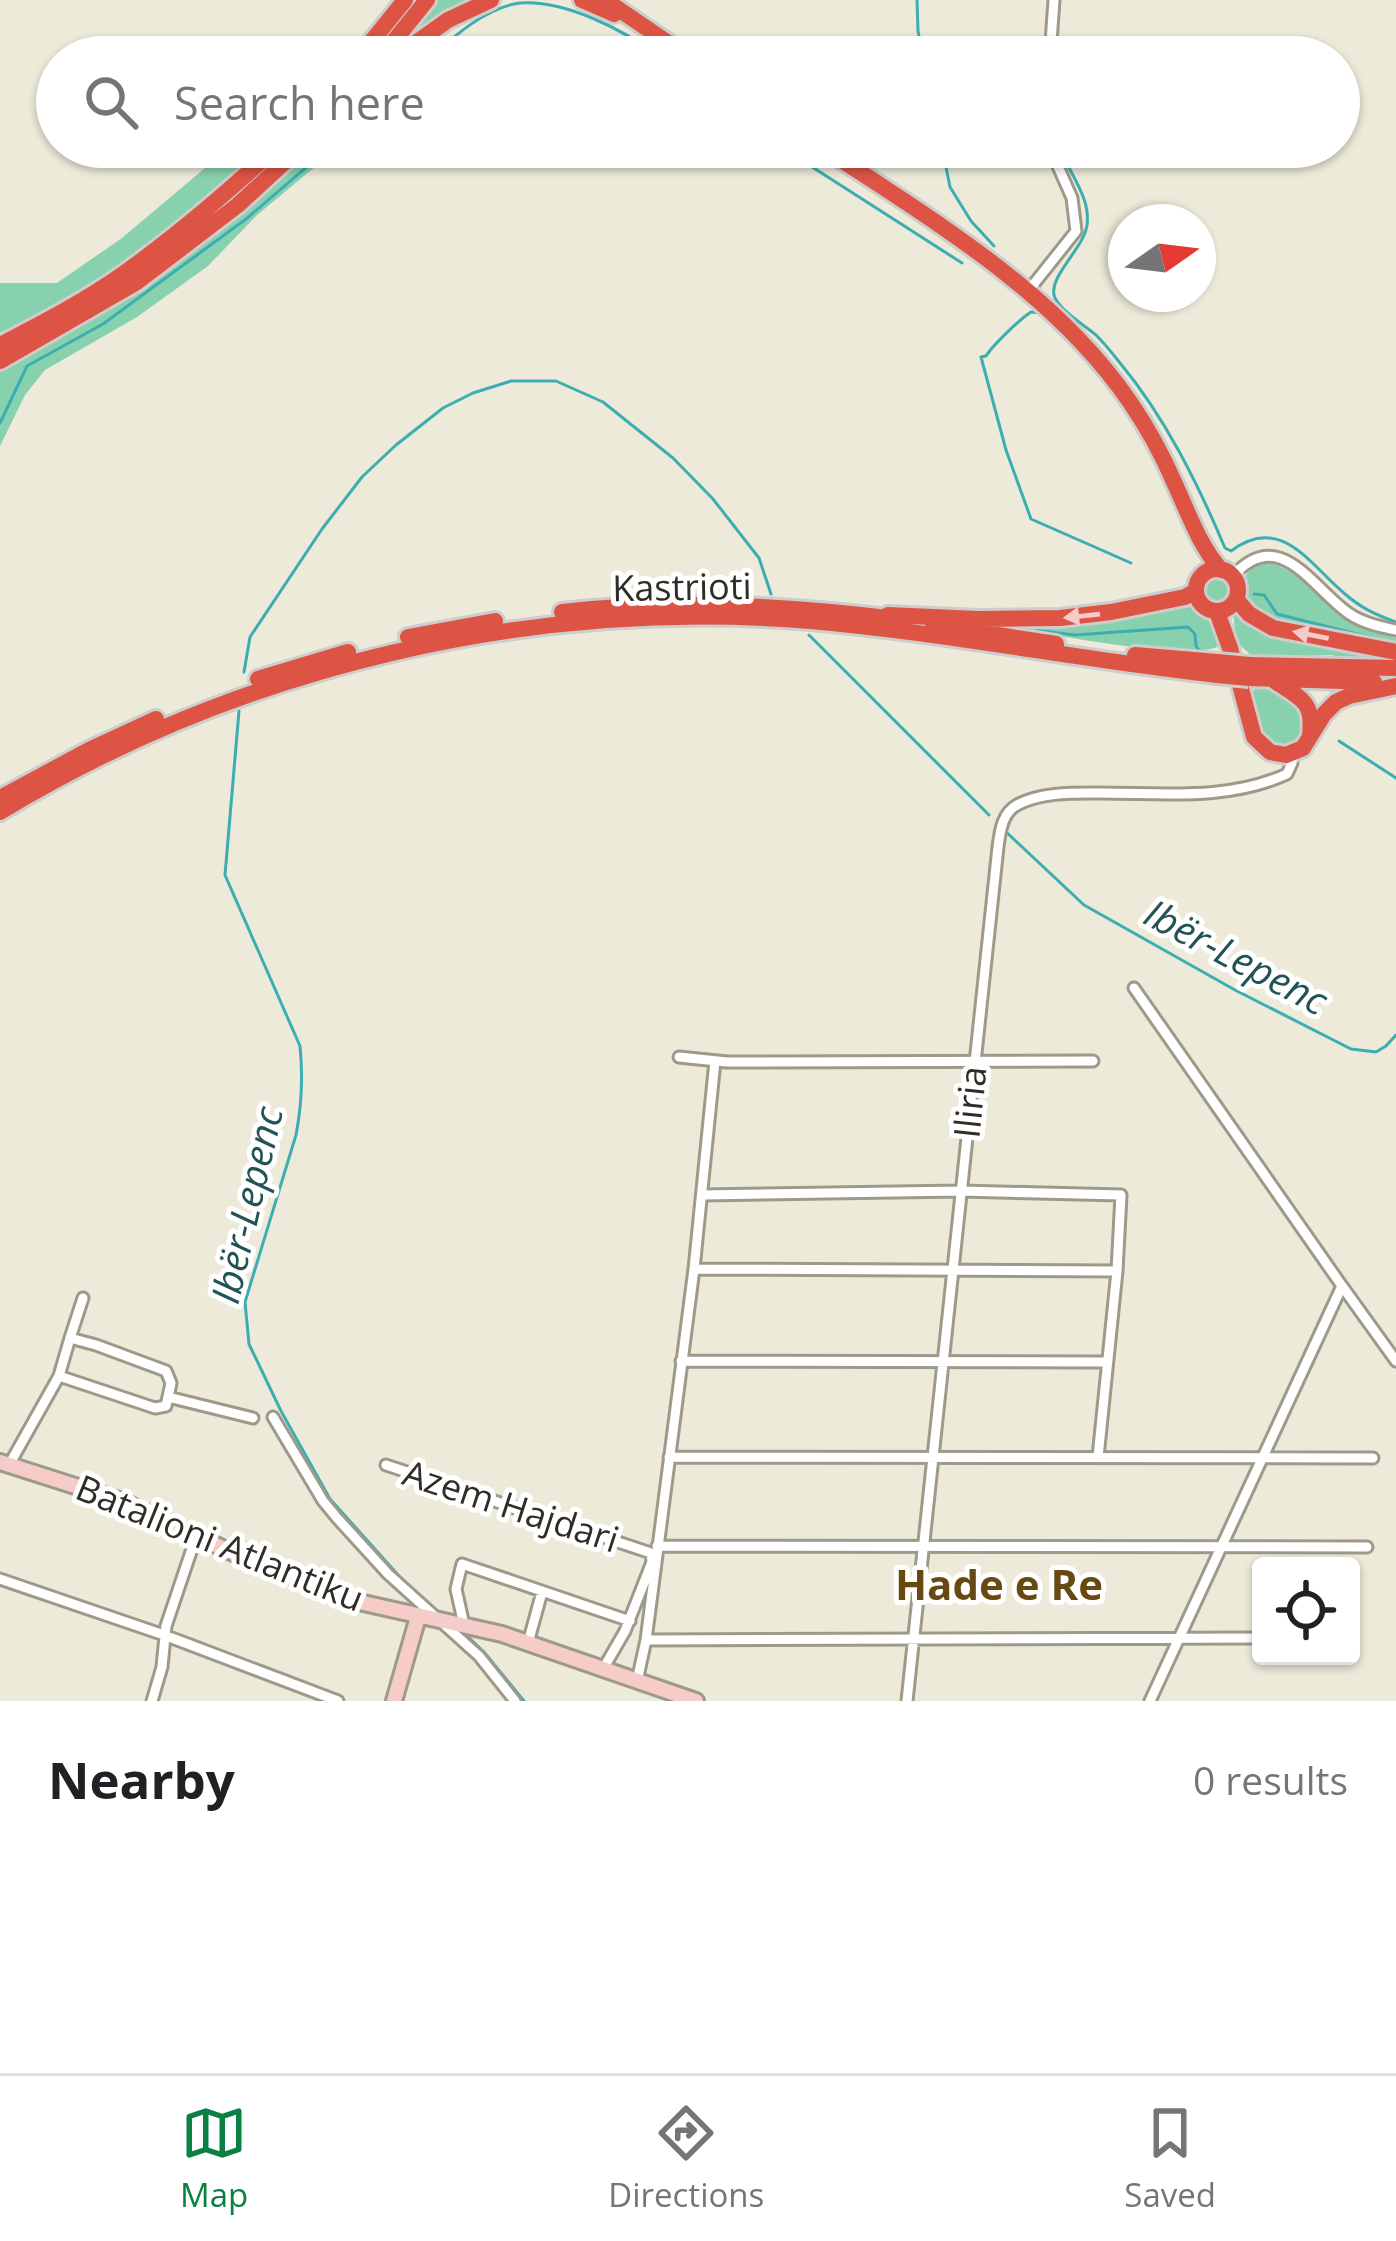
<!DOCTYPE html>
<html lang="en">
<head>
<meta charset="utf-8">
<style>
	:root { --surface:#fff; --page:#f6f6f6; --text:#202124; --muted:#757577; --line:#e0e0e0; --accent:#0b8043 }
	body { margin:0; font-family:"Open Sans",sans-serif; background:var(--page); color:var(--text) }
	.controls { position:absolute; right:36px; bottom:36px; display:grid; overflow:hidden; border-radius:12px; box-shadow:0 3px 9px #0004 }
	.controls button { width:108px; height:108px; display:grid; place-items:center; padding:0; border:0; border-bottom:3px solid var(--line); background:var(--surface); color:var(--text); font:60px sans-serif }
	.compass { position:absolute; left:1108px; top:204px; width:108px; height:108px; border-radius:50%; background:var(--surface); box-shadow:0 3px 9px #0004; rotate:76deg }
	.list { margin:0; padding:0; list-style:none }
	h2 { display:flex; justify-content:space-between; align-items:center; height:156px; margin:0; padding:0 48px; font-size:51px }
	h2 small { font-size:39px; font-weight:400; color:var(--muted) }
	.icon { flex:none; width:66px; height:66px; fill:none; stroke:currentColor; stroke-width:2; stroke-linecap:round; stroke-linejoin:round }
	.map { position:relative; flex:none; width:1396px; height:1701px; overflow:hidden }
	.search { position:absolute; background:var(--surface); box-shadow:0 3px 9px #0004; left:36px; right:36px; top:36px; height:132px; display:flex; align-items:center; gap:30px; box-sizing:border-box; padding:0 42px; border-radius:66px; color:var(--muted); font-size:45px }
	.sheet { height:372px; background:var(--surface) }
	nav { display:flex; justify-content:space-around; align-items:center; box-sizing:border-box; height:168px; border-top:3px solid var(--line); background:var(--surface); font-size:33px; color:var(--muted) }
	nav a { display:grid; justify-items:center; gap:6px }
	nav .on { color:var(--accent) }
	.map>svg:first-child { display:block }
	.green { fill:#88d1ae }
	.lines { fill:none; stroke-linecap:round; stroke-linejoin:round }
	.stream { stroke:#3caeb2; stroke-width:3 }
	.street-casing { stroke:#9e9a8a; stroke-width:15 }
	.secondary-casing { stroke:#9e9a8a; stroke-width:20 }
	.highway-casing { stroke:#cdcdcb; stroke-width:22 }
	.street { stroke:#fff; stroke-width:9 }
	.secondary { stroke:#f5ccc7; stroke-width:14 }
	.highway { stroke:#de5444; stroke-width:16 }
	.highway-bridge-casing { stroke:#cdcdcb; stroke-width:22; stroke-linecap:butt }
	.highway-bridge { stroke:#de5444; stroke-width:16 }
	.oneway { fill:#f5ccc7 }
	.labels { text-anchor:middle; stroke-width:10; stroke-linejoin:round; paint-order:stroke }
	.street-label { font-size:36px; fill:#2e2d26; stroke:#fff }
	.water-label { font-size:39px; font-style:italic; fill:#225355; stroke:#fff }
	.quarter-label { font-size:42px; font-weight:bold; fill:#674912; stroke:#fff }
</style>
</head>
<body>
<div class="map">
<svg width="1396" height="1701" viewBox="0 0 1396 1701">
	<rect width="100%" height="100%" fill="#edead9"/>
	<path class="green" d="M437 0H476L391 57Z
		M230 147H339L257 215 208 266 137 317 45 370 25 395 0 446V283H57L122 238Z
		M1269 563C1298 569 1317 598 1341 615 1358 626 1377 632 1396 638V645L1278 622C1268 617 1259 614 1252 606 1234 587 1245 565 1269 563Z
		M1204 591a13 13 0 1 1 26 0a13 13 0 1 1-26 0Z
		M1193 603 1213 617 1224 651 1219 646C1189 663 1024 630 983 621Z
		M1233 612 1238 613 1396 660H1351L1331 655 1264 658 1251 655 1236 642Z
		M1256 687C1275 690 1292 699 1305 714 1306 734 1297 746 1278 747L1260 735 1248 691 1252 693Z"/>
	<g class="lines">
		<path class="stream" d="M917 0 918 31 923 57
			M431 57C454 36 487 7 520 3 566 0 624 30 660 57
			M781 147 962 263
			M942 147 950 187 971 221 994 246
			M1060 147C1068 173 1091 196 1087 225 1084 249 1046 278 1055 298 1063 313 1083 324 1096 335 1105 344 1113 354 1120 363 1165 417 1198 484 1225 548L1231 551C1281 513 1310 565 1345 594 1361 608 1376 615 1396 622
			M1042 313 1031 312C1019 320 993 345 986 356L981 357 1006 450 1031 519 1131 563
			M0 423 27 366 103 324 246 219 330 147
			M1254 594 1264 595 1277 614 1389 642
			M1026 629 1075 635 1188 627 1195 634 1196 646 1200 652 1213 653
			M809 635 989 815
			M244 672 250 637 322 529 362 477 396 445 443 408 473 393 511 381H556L603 402 673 458 713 499 759 558 771 594
			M239 711 225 875 300 1046C303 1076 302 1104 296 1135L245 1302 249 1344 281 1411 330 1499 408 1586 441 1615
			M1339 741 1396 778
			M1004 830 1084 905 1235 990 1351 1049 1376 1052 1386 1046 1396 1035
			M463 1632 484 1652 524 1701"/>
		<defs>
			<path id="street" d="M1050 57 1054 0
				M1029 290 1076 231 1072 198 1053 155 1052 147
				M1233 576C1277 527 1308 581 1343 609 1358 622 1377 626 1396 630
				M1134 988 1342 1286 1150 1701
				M679 1057 727 1062 1093 1061
				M702 1195 961 1191 1121 1195 1117 1271 1098 1457
				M694 1269 1117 1271
				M1342 1286 1396 1361
				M70 1338 83 1298
				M681 1361 1107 1362
				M168 1397 253 1418
				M273 1417 323 1501 337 1518 388 1574 479 1656 515 1701
				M669 1457 1373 1458
				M9 1465 59 1376 70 1338 96 1345 166 1371 171 1383 166 1406 155 1408 59 1376
				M386 1465 651 1553 652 1562 625 1631 603 1669
				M657 1546 1367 1547
				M0 1579 164 1635 338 1701
				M464 1625 456 1589 462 1564 630 1621
				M646 1640 1261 1638
				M528 1643 542 1592
				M637 1681 646 1640 694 1269 715 1061
				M152 1701 162 1667 166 1626 197 1534
				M907 1701 998 847C1000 832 1002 813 1017 805 1041 792 1073 793 1100 793 1165 793 1227 801 1287 774L1292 763V754"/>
			<path id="secondary" d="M0 1462 122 1501 248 1560 350 1600 502 1634 696 1701
				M394 1701 418 1617"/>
			<path id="highway" d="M582 0 614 14
				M605 0 689 57
				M359 57 405 0
				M381 57 427 0
				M396 57 448 20 491 0
				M822 147C933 221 1053 290 1130 402 1147 427 1162 454 1174 482 1188 512 1199 545 1221 570
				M0 345C42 323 85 301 123 274 178 235 227 192 277 147
				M0 361 137 282 238 205 301 147
				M1196 590a21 21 0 1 1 42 0a21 21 0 1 1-42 0Z
				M1236 599 1249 614 1273 628 1396 652
				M562 612C673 599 785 605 896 619
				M1217 612 1230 648 1254 737 1270 752 1286 755 1303 748 1324 714 1336 702 1349 696 1396 686
				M888 615 978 619 1060 618 1111 612 1185 597 1196 591
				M933 625 1056 644
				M408 637 495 621
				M1135 655 1217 662
				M1250 665 1396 668
				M1249 678 1374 682
				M258 679 348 652
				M1276 682C1301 698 1314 702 1310 735
				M0 798 89 750 156 719
				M0 812C241 666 531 598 811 621 947 633 1081 660 1217 675"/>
		</defs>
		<use href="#street" class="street-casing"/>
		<use href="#secondary" class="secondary-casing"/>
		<use href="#highway" class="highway-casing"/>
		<use href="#street" class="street"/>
		<use href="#secondary" class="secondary"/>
		<use href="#highway" class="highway"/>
		<defs>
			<path id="highway-bridge" d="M1217 662 1250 665
				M1217 675 1249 678"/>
		</defs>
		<use href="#highway-bridge" class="highway-bridge-casing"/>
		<use href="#highway-bridge" class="highway-bridge"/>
	</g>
	<defs><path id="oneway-solid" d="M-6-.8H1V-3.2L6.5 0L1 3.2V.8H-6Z" transform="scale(3)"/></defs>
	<g class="oneway">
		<use href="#oneway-solid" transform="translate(1082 616) rotate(174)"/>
		<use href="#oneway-solid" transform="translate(1311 635) rotate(-169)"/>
	</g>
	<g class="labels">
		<g class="street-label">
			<text transform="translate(682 587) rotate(-1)" y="13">Kastrioti</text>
			<text transform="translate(970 1102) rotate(-84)" y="13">Iliria</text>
			<text transform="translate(511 1506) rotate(18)" y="13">Azem Hajdari</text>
			<text transform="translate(220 1543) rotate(22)" y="13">Batalioni Atlantiku</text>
		</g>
		<g class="water-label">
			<text transform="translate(1236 957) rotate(28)" y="14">Ibër-Lepenc</text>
			<text transform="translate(247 1205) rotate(-77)" y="14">Ibër-Lepenc</text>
		</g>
		<g class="quarter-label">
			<text x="999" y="1600">Hade e Re</text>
		</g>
	</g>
</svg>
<div class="controls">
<button><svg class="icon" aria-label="locate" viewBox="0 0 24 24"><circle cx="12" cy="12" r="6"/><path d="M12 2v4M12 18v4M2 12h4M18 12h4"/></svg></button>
</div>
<svg class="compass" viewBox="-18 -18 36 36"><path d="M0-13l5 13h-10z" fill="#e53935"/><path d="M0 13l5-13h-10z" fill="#757577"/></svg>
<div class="search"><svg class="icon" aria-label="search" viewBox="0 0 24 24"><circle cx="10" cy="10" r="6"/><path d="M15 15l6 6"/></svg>Search here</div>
</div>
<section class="sheet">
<h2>Nearby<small>0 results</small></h2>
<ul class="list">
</ul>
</section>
<nav>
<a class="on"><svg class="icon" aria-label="map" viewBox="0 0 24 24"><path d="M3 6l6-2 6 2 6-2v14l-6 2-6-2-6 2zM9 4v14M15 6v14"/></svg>Map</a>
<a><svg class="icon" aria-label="directions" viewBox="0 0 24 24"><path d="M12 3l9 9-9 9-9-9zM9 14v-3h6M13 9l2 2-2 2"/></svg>Directions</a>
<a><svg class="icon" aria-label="saved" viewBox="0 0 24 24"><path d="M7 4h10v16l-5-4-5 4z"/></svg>Saved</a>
</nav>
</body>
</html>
